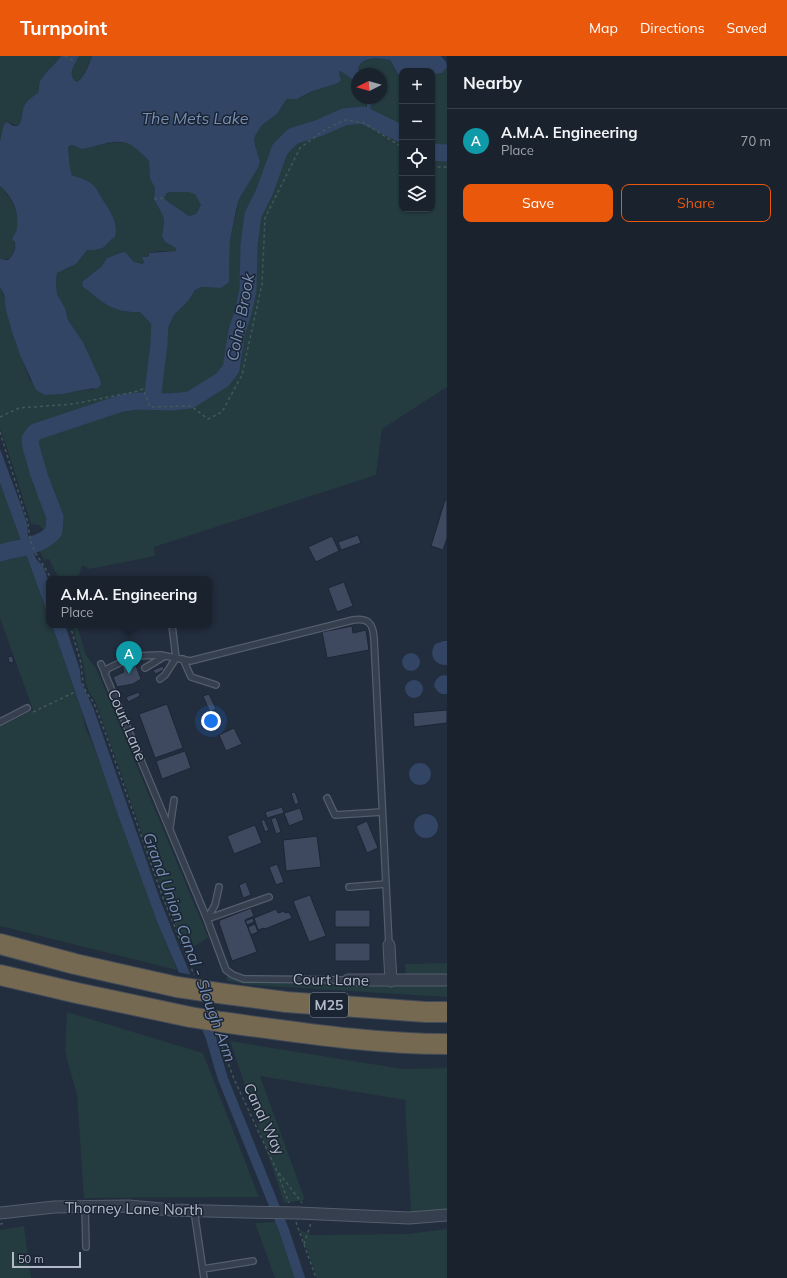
<!DOCTYPE html>
<html lang="en">
<head>
<meta charset="utf-8">
<style>
	:root { --surface:#1a222e; --page:#272f3a; --text:#f1f3f6; --muted:#9fa4aa; --line:#383f4a; --accent:#ea580c }
	body { margin:0; font-family:Mulish,sans-serif; background:var(--page); color:var(--text) }
	.controls { position:absolute; right:12px; top:12px; display:grid; overflow:hidden; border-radius:8px; box-shadow:0 1px 3px #0004 }
	.controls button { width:36px; height:36px; display:grid; place-items:center; padding:0; border:0; border-bottom:1px solid var(--line); background:var(--surface); color:var(--text); font:20px sans-serif }
	.compass { position:absolute; left:351px; top:12px; width:36px; height:36px; border-radius:50%; background:var(--surface); box-shadow:0 1px 3px #0004; rotate:265deg }
	.scale { position:absolute; left:12px; bottom:10px; width:69px; box-sizing:border-box; padding-left:4px; border:2px solid #b2bac9; border-top:0; font-size:11px; line-height:14px; white-space:nowrap; color:#b2bac9; -webkit-text-stroke:3px #1b2433; paint-order:stroke }
	.you { position:absolute; left:211px; top:665px; width:14px; height:14px; margin:-10px; border:3px solid #fff; border-radius:50%; background:#1a73e8; box-shadow:0 0 0 6px #1a73e833 }
	.badge { display:grid; place-items:center; width:26px; height:26px; border-radius:50%; background:var(--accent); color:#fff; font-size:13px; font-weight:700 }
	.pin { position:absolute; translate:-50% -33px; filter:drop-shadow(0 1px 2px #0008) }
	.pin::after { content:''; position:absolute; top:21px; width:14px; height:12px; background:inherit; clip-path:polygon(0 0,100% 0,50% 100%) }
	.popup { position:absolute; left:46px; top:520px; width:166px; height:52px; box-sizing:border-box; display:grid; place-content:center; border-radius:8px; background:var(--surface); filter:drop-shadow(0 1px 3px #0005); font-size:13px; white-space:nowrap; color:var(--muted) }
	.popup b { font-size:15px; color:var(--text) }
	.popup::after { content:''; position:absolute; left:50%; top:100%; margin-left:-8px; border:8px solid transparent; border-top-color:var(--surface) }
	.list { margin:0; padding:0; list-style:none }
	h2 { display:flex; justify-content:space-between; align-items:center; height:52px; margin:0; padding:0 16px; font-size:17px }
	h2 small { font-size:13px; font-weight:400; color:var(--muted) }
	.list li { display:grid; grid-template-columns:26px 1fr auto; gap:12px; align-items:center; box-sizing:border-box; height:64px; padding:0 16px; border-top:1px solid var(--line) }
	.list b { display:block; font-size:15px; white-space:nowrap }
	.list p { margin:0; font-size:13px; white-space:nowrap; color:var(--muted) }
	.list em { font-size:13px; font-style:normal; color:var(--muted) }
	.actions { display:flex; gap:8px; padding:12px 16px }
	.actions a { flex:1; padding:9px 0; border:1px solid var(--accent); border-radius:8px; text-align:center; font-size:14px; color:var(--accent) }
	.actions .main { background:var(--accent); color:#fff }
	.icon { flex:none; width:22px; height:22px; fill:none; stroke:currentColor; stroke-width:2; stroke-linecap:round; stroke-linejoin:round }
	.map { position:relative; flex:none; width:447px; height:1222px; overflow:hidden }
	header { display:flex; align-items:center; gap:24px; box-sizing:border-box; height:56px; padding:0 20px; background:var(--accent); color:#fff }
	header strong { font-size:19px }
	nav { display:flex; gap:22px; margin-inline-start:auto; font-size:14px }
	main { display:flex }
	aside { flex:1; background:var(--surface) }
	.map>svg:first-child { display:block }
	.green { fill:#243b3f }
	.water { fill:#324565; fill-rule:evenodd }
	.pier { fill:#222d3e }
	.lines { fill:none; stroke-linecap:round; stroke-linejoin:round }
	.canal { stroke:#324565; stroke-width:10 }
	.river { stroke:#324565; stroke-width:17 }
	.building { fill:#3e495f; stroke:#1d2635 }
	.lane-casing { stroke:#545d6c; stroke-width:8 }
	.street-casing { stroke:#545d6c; stroke-width:13 }
	.highway-casing { stroke:#414a59; stroke-width:22 }
	.path { stroke:#42585c; stroke-width:1.5; stroke-dasharray:3 3; stroke-linecap:butt }
	.lane { stroke:#363f4e; stroke-width:5.5 }
	.street { stroke:#363f4e; stroke-width:11 }
	.highway { stroke:#756952; stroke-width:20 }
	.street-bridge-casing { stroke:#545d6c; stroke-width:13; stroke-linecap:butt }
	.highway-bridge-casing { stroke:#414a59; stroke-width:22; stroke-linecap:butt }
	.street-bridge { stroke:#363f4e; stroke-width:11 }
	.highway-bridge { stroke:#756952; stroke-width:20 }
	.labels { text-anchor:middle; stroke-width:3; stroke-linejoin:round; paint-order:stroke }
	.shield { fill:#1b2433; stroke:#858d9c; stroke-width:1 }
	.shield-label { font-size:14px; font-weight:bold; fill:#b2bac9 }
	.street-label { font-size:15px; fill:#b2bac9; stroke:#1b2433 }
	.water-label { font-size:16px; font-style:italic; fill:#778eb3; stroke:#1b2433 }
</style>
</head>
<body>
<header>
<strong>Turnpoint</strong>
<nav><a>Map</a><a>Directions</a><a>Saved</a></nav>
</header>
<main>
<div class="map">
<svg width="447" height="1222" viewBox="0 0 447 1222">
	<rect width="100%" height="100%" fill="#222d3e"/>
	<path class="green" d="M0 0H61C55 9 46 15 40 25 39 28 39 33 38 37 32 41 24 47 23 55 21 63 24 62 18 70L7 66 4 68 0 85Z
		M79 0H92L83 20 77 26C66 21 75 7 79 0Z
		M382 2 390 4 398 18 402 21V76L370 61 371 42H381V18H362L358 14C360 3 372 3 382 2Z
		M447 11V96L433 95 432 94V18Z
		M339 15 342 16 357 27V42H367L366 56 363 58 344 60 319 71 292 78 279 92 267 126 251 159 248 188 247 233 242 255 235 274 229 312 220 322 189 342 170 345 155 344 162 285 174 259 189 244 195 234 202 231 221 232 230 210V184L239 143 258 112 260 106 254 85 255 80 262 69 277 58 284 47 287 43H297L310 36 338 27Z
		M359 61H363L402 82V153H432V98L447 99V331L382 373 376 419 154 491 155 500 90 513 82 509 78 523H59L49 503 44 504 38 491 53 484 58 473 56 456 41 419 32 391V383L37 377 122 348 136 346 170 348 190 346 222 324 232 313 239 274 245 257 250 234 251 188 256 159 283 93 293 82 321 73 345 62Z
		M119 86C136 87 138 94 149 105L150 123 155 132 154 143 163 160 164 166 162 180 165 186 176 192V195H158L149 197V199L142 203 144 205 143 208 134 206 129 200 123 196 108 202 101 211 83 225 82 230C103 245 112 258 140 256L153 270 154 281 156 287 151 344 136 343 126 344 79 358 33 375 28 383 31 406V423L35 434C50 443 54 461 50 476H46L39 469 31 468 7 392 0 373V231C7 243 6 259 11 273 17 290 24 307 30 325L63 338 87 333 93 334 100 323 83 286 68 264 65 252 57 238 56 226 57 217C61 214 63 214 67 213 75 209 82 201 87 194 94 194 102 194 107 188 110 185 111 183 115 181 119 166 109 153 101 141 98 136 96 132 92 128 87 123 78 122 72 119L70 112 68 91 71 89 79 92H85L104 88Z
		M0 130C12 142 25 165 13 180 17 191 14 206 0 203Z
		M171 136H188L195 137 201 149 196 158 189 160 167 145 164 142 167 137Z
		M0 427 21 482 0 490Z
		M26 496 49 561V569H52L82 656 86 675 89 679 95 694 158 868 177 914 0 870V670L33 654 0 562V502Z
		M72 569H77L86 599 96 612 208 881C200 888 194 891 184 892L164 840 106 675 95 645 89 636 86 627 83 607Z
		M447 907V920H406L405 908Z
		M227 918 243 924 405 929 447 927V941L250 929 227 925Z
		M67 956 203 997 259 1141 84 1142 77 1039 65 996Z
		M230 985 403 1013 447 1012V1153L411 1157 405 1044 260 1020 305 1144 284 1147Z
		M277 1166 297 1222H275L255 1167Z
		M24 1170 31 1222H0V1174Z
		M447 1173V1222H317L300 1174 311 1179 407 1178Z"/>
	<path class="water" d="M61 0H79C75 7 66 21 77 26 85 21 89 8 92 0H441L446 6 447 11 442 17 432 18V15H402V21L398 18 390 4C380 2 360 0 358 14L362 18H357V27L342 16 339 15V18L341 24 338 27 310 36 297 43H287L284 47 277 58 262 69 255 80 254 85 260 106 258 112 239 143 236 154 230 184 229 226 221 232 202 231 195 234 189 244 174 259 162 285 156 287 154 281 153 270 140 256C111 257 103 246 82 230L83 225 101 211 107 202 123 196 126 197 134 206 143 208 144 205 142 203 143 201H147L149 199V197L176 195V192L165 186 162 180 164 166 163 160 154 143 155 132 150 123 149 105C128 83 124 83 95 90 90 91 84 94 79 92 76 91 74 89 71 89L68 91 70 112 72 119C78 122 87 123 92 128 96 131 98 136 101 141 109 153 119 166 115 181 111 183 110 185 107 188 103 194 94 194 87 194L76 208 57 217 56 226 57 238 65 252 68 264 83 286 100 323 101 328 98 332 87 333 63 338 45 339 36 334 20 299 11 273 6 254 4 238 0 231V203L8 204C14 199 16 193 15 186L12 183C13 179 17 176 17 171 19 154 12 141 0 130V85L4 68 7 66 13 70H18C23 63 21 62 23 54 24 46 32 41 38 37 39 33 39 28 40 25 46 15 55 9 61 0ZM171 136H188L195 138 201 149 196 158 189 160 167 145 164 142 167 137Z
		M367 42H371L370 63 363 59 367 53Z
		M0 393 22 452 27 468 28 480 36 503 43 510 49 526V561L0 427Z
		M52 569H65L80 614 81 626 93 651 161 846 179 891 209 963 198 961 158 868 118 759Z
		M444 585H447V609C435 610 428 599 435 588Z
		M402 606a9 9 0 1 1 18 0a9 9 0 1 1-18 0Z
		M444 619 447 620V638H442L438 636 434 630C435 624 438 620 444 619Z
		M405 633a9 9 0 1 1 18 0a9 9 0 1 1-18 0Z
		M409 718a11 11 0 1 1 22 0a11 11 0 1 1-22 0Z
		M414 770a12 12 0 1 1 24 0a12 12 0 1 1-24 0Z"/>
	<path class="pier" d="M176 916 193 919 211 962H196Z"/>
	<g class="lines">
		<path class="canal" d="M202 962 210 979 223 1023 284 1174 300 1222"/>
		<path class="river" d="M432 96 447 97
			M152 345 159 288 160 262
			M0 497C16 492 44 490 54 475L55 461 40 422 31 391 30 383 35 376 122 347 136 345 171 346 190 344 222 324 231 313 237 275 243 257 248 234 249 189 253 159 264 137 280 93 293 80 319 72 344 61 363 59 402 78"/>
	</g>
	<path class="building" d="M445 444H447V482L443 494 431 490Z
		M358 479 361 487 341 494 338 486Z
		M332 480 339 495 316 506 308 491Z
		M344 526 353 550 337 556 328 532Z
		M352 570 353 577 366 574 369 594 327 602 322 576Z
		M12 600 14 606 9 607 8 601Z
		M135 607 141 623 133 628 117 631 113 621 124 616 122 610Z
		M163 610 164 614 155 618 153 614Z
		M139 636 140 640 128 646 126 641Z
		M209 638 216 653 210 656 203 640Z
		M167 648 183 692 155 702 139 658Z
		M447 654V667L414 671 413 657Z
		M234 672 242 688 226 695 219 679Z
		M185 695 191 712 162 723 156 705Z
		M295 736 299 747 295 749 291 737Z
		M282 751 284 757 267 762 265 756Z
		M300 752 304 764 289 770 284 757Z
		M276 761 281 776 276 778 271 763Z
		M264 763 269 774 265 776 261 765Z
		M367 765 378 792 367 797 356 770Z
		M255 769 262 787 234 798 227 780Z
		M317 780 321 811 286 815 283 784Z
		M277 808 284 826 276 829 269 811Z
		M246 826 251 839 243 842 239 829Z
		M310 839 326 880 309 886 293 845Z
		M251 852 254 860 245 864 257 896 232 905 219 867 220 864Z
		M276 853 278 857 284 855 285 857 289 856 292 862 265 873 264 872 258 874 254 862Z
		M335 854H370V871H335Z
		M253 862 254 866 247 869 245 865Z
		M255 868 258 876 251 879 248 871Z
		M335 887H370V905H335Z"/>
	<g class="lines">
		<defs>
			<path id="lane" d="M183 603 191 621 216 629
				M101 608 105 617
				M145 612 165 600
				M160 623 165 619 176 602 172 569
				M0 666 27 652
				M327 742 335 759 382 756
				M170 771 174 744
				M349 831 386 828
				M207 863 269 841
				M207 863 215 849 219 831
				M348 924 244 923 233 919 226 914 207 863 105 618 107 613 134 600 161 599 190 605 353 564C368 562 373 567 374 582L389 889
				M85 1150 86 1191
				M194 1154 204 1222
				M203 1213 253 1205"/>
			<path id="street" d="M389 889 391 925
				M348 924H447
				M0 1157 54 1151 129 1150 172 1154 245 1156
				M299 1157 409 1162 447 1159"/>
			<path id="highway" d="M0 888 75 908 177 931
				M0 919 77 937 190 961
				M211 936 286 946 426 956H447
				M221 966C296 976 371 988 447 988"/>
		</defs>
		<use href="#lane" class="lane-casing"/>
		<use href="#street" class="street-casing"/>
		<use href="#highway" class="highway-casing"/>
		<path class="path" d="M65 0 76 6
			M432 109 436 111H447
			M154 143 164 142
			M0 361 19 352 73 348 134 336 143 333 150 351 191 350 208 363 222 356 242 319 262 228 265 162 300 92 326 73 345 64 364 67 402 91
			M0 376 28 467C29 478 31 491 38 501 43 508 47 515 51 523
			M70 569 81 607 83 628 86 636 94 647 105 676 162 839 194 919
			M33 656 75 636
			M218 980 234 1023 276 1113 289 1147
			M279 1117 302 1147
			M296 1166 316 1222
			M0 1168 5 1167
			M304 1188 311 1167"/>
		<use href="#lane" class="lane"/>
		<use href="#street" class="street"/>
		<use href="#highway" class="highway"/>
		<defs>
			<path id="street-bridge" d="M245 1156 299 1157"/>
			<path id="highway-bridge" d="M177 931 211 936
				M190 961 221 966"/>
		</defs>
		<use href="#street-bridge" class="street-bridge-casing"/>
		<use href="#highway-bridge" class="highway-bridge-casing"/>
		<use href="#street-bridge" class="street-bridge"/>
		<use href="#highway-bridge" class="highway-bridge"/>
	</g>
	<g class="labels">
		<rect class="shield" x="310" y="937" width="38" height="24" rx="3"/>
		<g class="shield-label">
			<text x="329" y="954">M25</text>
		</g>
		<g class="street-label">
			<text transform="translate(127 669) rotate(67)" y="5">Court Lane</text>
			<text transform="translate(331 924) rotate(1)" y="5">Court Lane</text>
			<text transform="translate(264 1063) rotate(65)" y="5">Canal Way</text>
			<text transform="translate(134 1153) rotate(1)" y="5">Thorney Lane North</text>
		</g>
		<g class="water-label">
			<text x="195" y="68">The Mets Lake</text>
			<text transform="translate(240 261) rotate(-79)" y="6">Colne Brook</text>
			<text transform="translate(190 891) rotate(70)" y="6">Grand Union Canal - Slough Arm</text>
		</g>
	</g>
</svg>
<div class="controls">
<button>+</button>
<button>−</button>
<button><svg class="icon" aria-label="locate" viewBox="0 0 24 24"><circle cx="12" cy="12" r="6"/><path d="M12 2v4M12 18v4M2 12h4M18 12h4"/></svg></button>
<button><svg class="icon" aria-label="layers" viewBox="0 0 24 24"><path d="M12 4l9 5-9 5-9-5zM3 14l9 5 9-5"/></svg></button>
</div>
<svg class="compass" viewBox="-18 -18 36 36"><path d="M0-13l5 13h-10z" fill="#e53935"/><path d="M0 13l5-13h-10z" fill="#9fa4aa"/></svg>
<div class="scale">50 m</div>
<div class="you"></div>
<div class="pin badge" style="left:129px;top:618px;background:#0f9aa8">A</div>
<div class="popup"><b>A.M.A. Engineering</b>Place</div>
</div>
<aside>
<h2>Nearby<small></small></h2>
<ul class="list">
<li><span class="badge" style="background:#0f9aa8">A</span><div><b>A.M.A. Engineering</b><p>Place</p></div><em>70 m</em></li>
</ul>
<div class="actions"><a class="main">Save</a><a>Share</a></div>
</aside>
</main>
</body>
</html>
